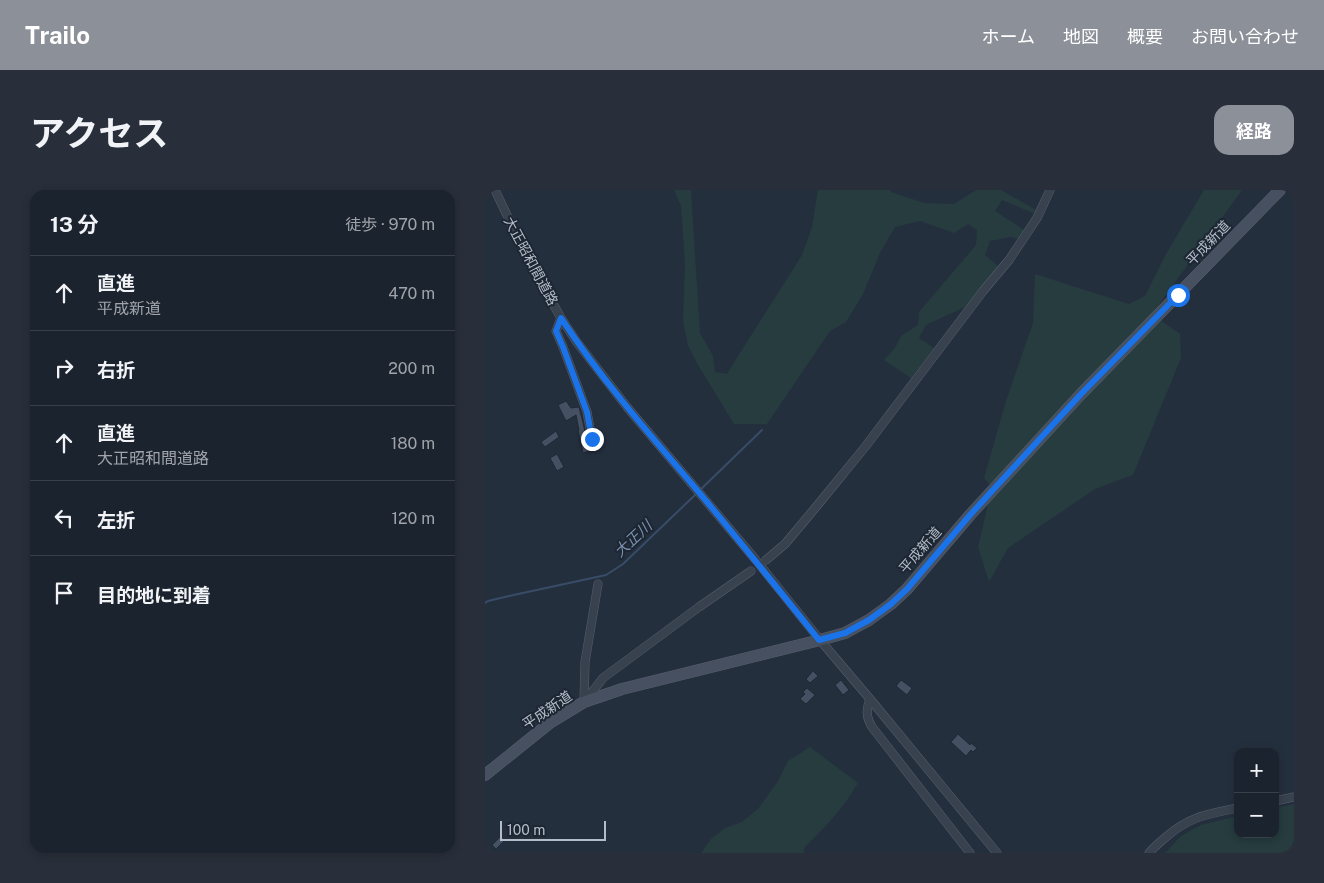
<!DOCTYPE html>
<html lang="ja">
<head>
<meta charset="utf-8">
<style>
	:root { --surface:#1b232e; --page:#282f3a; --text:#f1f3f6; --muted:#a0a4aa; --line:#39404a; --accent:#8c9099 }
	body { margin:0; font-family:"Public Sans","Noto Sans JP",sans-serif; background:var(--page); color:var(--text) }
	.controls { position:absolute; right:15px; bottom:15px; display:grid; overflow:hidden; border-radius:10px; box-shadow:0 2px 8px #0003 }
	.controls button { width:45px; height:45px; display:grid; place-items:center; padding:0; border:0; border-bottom:1px solid var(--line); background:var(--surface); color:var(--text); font:25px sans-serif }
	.scale { position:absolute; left:15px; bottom:12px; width:106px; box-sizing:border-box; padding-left:5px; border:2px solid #b4bcc9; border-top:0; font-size:14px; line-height:18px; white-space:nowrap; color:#b4bcc9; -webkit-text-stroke:4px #1d2633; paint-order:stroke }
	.stop { position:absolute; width:15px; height:15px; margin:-11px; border:4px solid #1a73e8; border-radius:50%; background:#fff }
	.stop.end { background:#1a73e8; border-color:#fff; box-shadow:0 1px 5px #0008 }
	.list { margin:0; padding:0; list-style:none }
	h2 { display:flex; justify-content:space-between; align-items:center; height:65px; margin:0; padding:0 20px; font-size:21px }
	h2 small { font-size:16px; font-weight:400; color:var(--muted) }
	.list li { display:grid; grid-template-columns:32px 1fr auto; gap:15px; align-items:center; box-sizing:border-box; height:75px; padding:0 20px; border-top:1px solid var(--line) }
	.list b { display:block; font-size:19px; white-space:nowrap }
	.list p { margin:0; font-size:16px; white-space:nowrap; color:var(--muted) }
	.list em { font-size:16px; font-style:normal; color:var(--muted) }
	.icon { flex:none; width:28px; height:28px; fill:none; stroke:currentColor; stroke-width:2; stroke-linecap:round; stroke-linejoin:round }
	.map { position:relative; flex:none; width:809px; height:663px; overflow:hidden; border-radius:15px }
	header { display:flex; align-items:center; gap:30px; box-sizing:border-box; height:70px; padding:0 25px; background:var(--accent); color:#fff }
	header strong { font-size:24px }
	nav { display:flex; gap:28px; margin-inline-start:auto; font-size:18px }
	.intro { display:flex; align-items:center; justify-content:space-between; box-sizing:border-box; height:120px; padding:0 30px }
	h1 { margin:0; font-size:35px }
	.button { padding:12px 22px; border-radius:15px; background:var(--accent); color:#fff; font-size:18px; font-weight:700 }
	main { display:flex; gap:30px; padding:0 30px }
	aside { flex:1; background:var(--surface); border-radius:15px; box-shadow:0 2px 8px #0003 }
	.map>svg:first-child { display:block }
	.green { fill:#263c3f }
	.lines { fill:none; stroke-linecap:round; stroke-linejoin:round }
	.stream { stroke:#394c67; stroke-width:2 }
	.building { fill:#455162; stroke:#1f2835 }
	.street-casing { stroke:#565f6c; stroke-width:9 }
	.secondary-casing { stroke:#565f6c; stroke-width:12 }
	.street { stroke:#38414e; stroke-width:8 }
	.secondary { stroke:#465061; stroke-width:11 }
	.route { stroke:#1a73e8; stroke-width:6 }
	.labels { text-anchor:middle; stroke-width:4; stroke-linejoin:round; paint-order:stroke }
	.street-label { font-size:14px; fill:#b4bcc9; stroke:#1d2633 }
	.water-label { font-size:15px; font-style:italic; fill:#7c92b1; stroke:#1d2633 }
</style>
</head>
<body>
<header>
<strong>Trailo</strong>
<nav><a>ホーム</a><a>地図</a><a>概要</a><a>お問い合わせ</a></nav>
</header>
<div class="intro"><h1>アクセス</h1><a class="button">経路</a></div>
<main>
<aside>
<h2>13 分<small>徒歩 · 970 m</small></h2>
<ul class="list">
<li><svg class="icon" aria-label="ahead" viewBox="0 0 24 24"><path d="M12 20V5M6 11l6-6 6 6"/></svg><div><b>直進</b><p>平成新道</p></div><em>470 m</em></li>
<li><svg class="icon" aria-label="right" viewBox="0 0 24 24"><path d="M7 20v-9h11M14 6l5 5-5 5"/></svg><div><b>右折</b></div><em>200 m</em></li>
<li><svg class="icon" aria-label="ahead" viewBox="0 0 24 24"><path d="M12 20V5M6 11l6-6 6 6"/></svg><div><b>直進</b><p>大正昭和間道路</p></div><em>180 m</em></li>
<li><svg class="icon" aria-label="left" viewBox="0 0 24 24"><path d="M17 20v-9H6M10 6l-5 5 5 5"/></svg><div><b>左折</b></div><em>120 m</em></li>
<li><svg class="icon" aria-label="arrive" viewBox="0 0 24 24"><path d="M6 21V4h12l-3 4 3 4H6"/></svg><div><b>目的地に到着</b></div></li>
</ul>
</aside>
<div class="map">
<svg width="809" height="663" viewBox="0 0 809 663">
	<rect width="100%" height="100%" fill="#242f3e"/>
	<path class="green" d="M189 0H206L215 143 228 166 230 182 242 184 253 166 317 65 327 37 333 0H405L406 2 439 13 469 14 491 0H516L551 20 548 23 517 10 510 21 539 40 534 49 526 47 505 51 500 65 514 77 480 117 441 135 434 148 449 158 426 188 399 170 410 158 416 146 433 135 434 122 491 55 492 40 483 34 469 43 435 31 410 37 395 63 378 104 361 132 345 141 282 234H249L213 175 203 155 198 131 200 75 196 16Z
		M719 0H757L667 124 695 144 696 168 648 285 610 299 523 358 504 392 493 357 507 297 499 288 521 211 548 133 550 84 644 114 660 106 681 64Z
		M325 557 373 593C358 619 340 637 319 658V663H216L226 649 240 638 257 632 273 619 293 591 303 571Z
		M809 614V663H680L696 646 716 635 753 626V644H790V618Z"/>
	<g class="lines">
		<path class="stream" d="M214 301 277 240
			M0 413 3 411 24 406 121 385 138 374 211 304"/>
	</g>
	<path class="building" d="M81 211 86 218 94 217 105 261 98 263 93 240H94L91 225 81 231 73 215Z
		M71 241 74 247 60 257 56 252Z
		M72 264 79 277 72 281 65 268Z
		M328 481 333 486 325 493 321 489Z
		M356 490 364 500 358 505 350 495Z
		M416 490 427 498 422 505 411 496Z
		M322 498 330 505 321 514 315 509 320 504 318 502Z
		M473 544 485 555 486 553 492 558 488 562 486 560 481 566 466 552Z
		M27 631 32 637 26 643 21 637Z
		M16 646 20 650 11 659 7 655Z"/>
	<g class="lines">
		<defs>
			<path id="street" d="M10 0 41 65 76 128 91 151 142 217 270 369 335 450 385 509 512 663
				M76 128 71 141 78 157 102 222 107 249
				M281 370 300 354 331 317 380 257 498 101 524 70 552 28 565 0
				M385 509C381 520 381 527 387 537L485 663
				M101 510 118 488 214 417 266 381
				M99 512 100 472 113 394
				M790 611 809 607
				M664 663C669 657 675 652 681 647 705 626 723 624 753 618"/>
			<path id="secondary" d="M0 585 66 532 99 512 137 499 335 450 360 443 384 430 406 414 422 399 485 325 596 204 795 0"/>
		</defs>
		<use href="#street" class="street-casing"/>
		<use href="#secondary" class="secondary-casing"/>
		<use href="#street" class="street"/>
		<use href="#secondary" class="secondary"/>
	</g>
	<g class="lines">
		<path class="route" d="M107 249 102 222 78 157 71 141 76 128C116 189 165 245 212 300 254 350 294 400 334 450L360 443 384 430 406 414 422 399 485 325 596 204 693 105"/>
	</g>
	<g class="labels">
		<g class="street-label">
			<text transform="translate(723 53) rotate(-46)" y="5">平成新道</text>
			<text transform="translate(46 71) rotate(62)" y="5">大正昭和間道路</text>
			<text transform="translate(435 360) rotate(-49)" y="5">平成新道</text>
			<text transform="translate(62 520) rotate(-34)" y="5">平成新道</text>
		</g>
		<g class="water-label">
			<text transform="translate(148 349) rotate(-43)" y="5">大正川</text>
		</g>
	</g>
</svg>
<div class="controls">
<button>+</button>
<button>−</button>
</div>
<div class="scale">100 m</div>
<div class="stop" style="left:693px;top:105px"></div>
<div class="stop end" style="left:107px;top:249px"></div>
</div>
</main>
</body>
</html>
